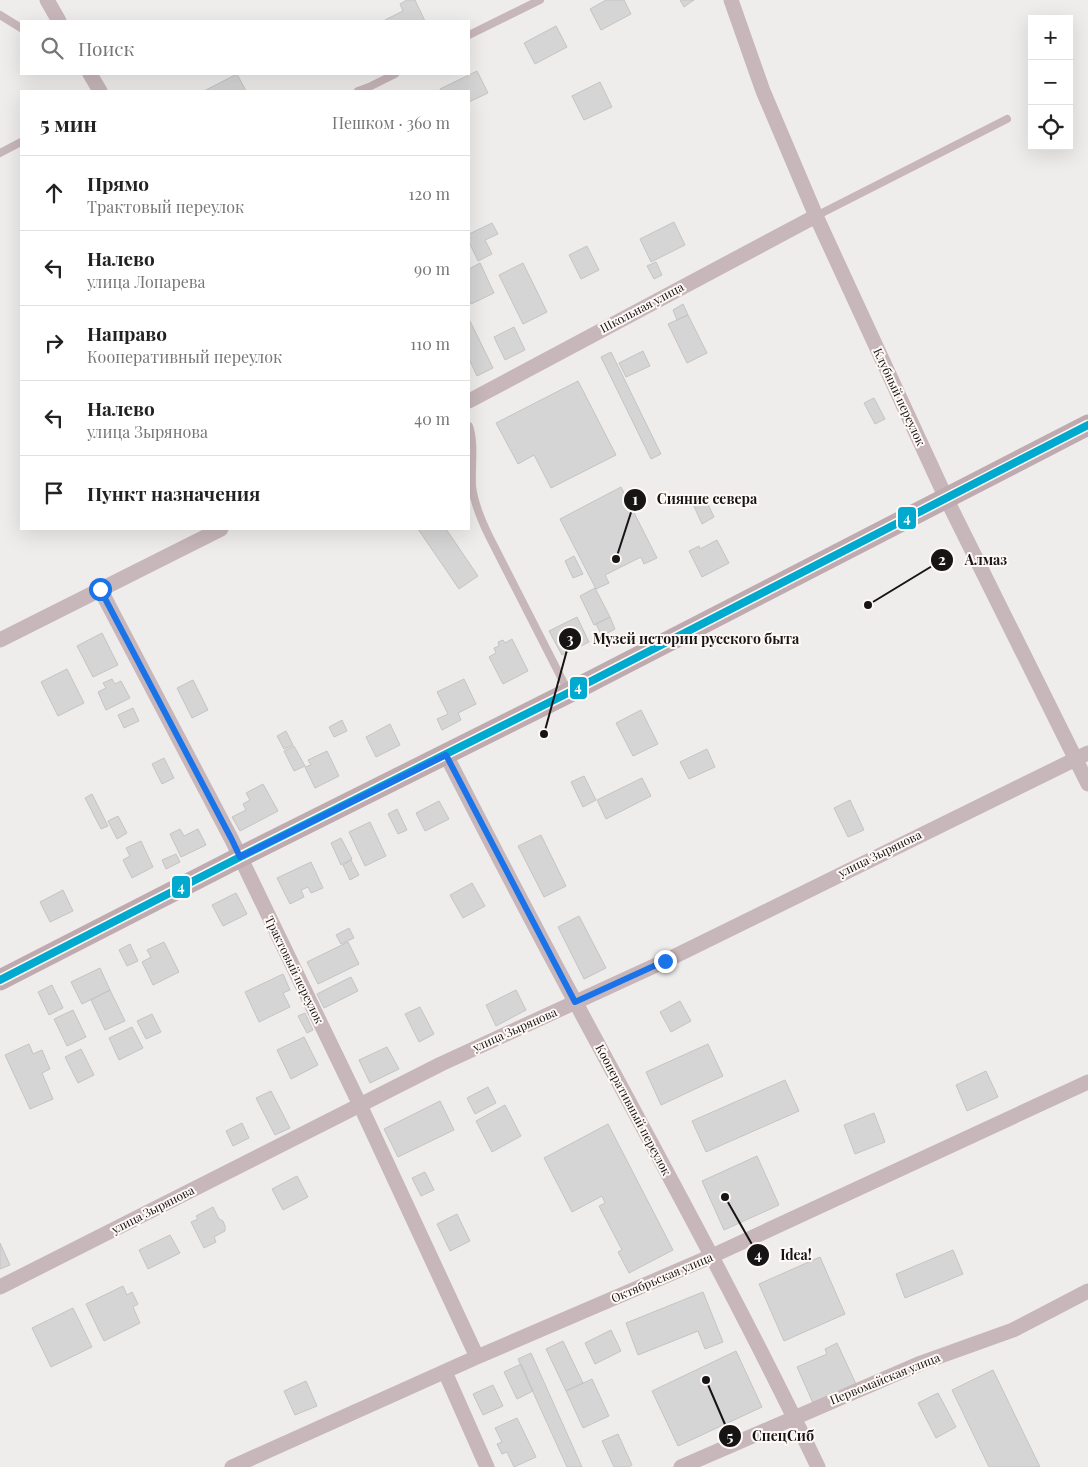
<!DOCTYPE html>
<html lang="ru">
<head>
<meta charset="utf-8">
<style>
	:root { --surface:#fff; --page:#f2f2f2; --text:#222; --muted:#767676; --line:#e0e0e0 }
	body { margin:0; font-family:"Playfair Display",serif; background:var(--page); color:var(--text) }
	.controls { position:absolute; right:15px; top:15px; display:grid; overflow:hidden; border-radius:0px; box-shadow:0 5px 20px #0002 }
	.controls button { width:45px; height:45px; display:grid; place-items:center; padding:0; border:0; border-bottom:1px solid var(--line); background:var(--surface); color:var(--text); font:25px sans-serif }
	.stop { position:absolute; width:15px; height:15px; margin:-11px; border:4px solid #1a73e8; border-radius:50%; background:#fff }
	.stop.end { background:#1a73e8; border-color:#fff; box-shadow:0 1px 5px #0008 }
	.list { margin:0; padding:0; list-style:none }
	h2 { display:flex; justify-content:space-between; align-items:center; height:65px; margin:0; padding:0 20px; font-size:21px }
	h2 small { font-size:16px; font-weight:400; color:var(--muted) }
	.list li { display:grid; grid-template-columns:32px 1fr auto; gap:15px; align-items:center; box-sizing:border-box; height:75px; padding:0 20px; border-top:1px solid var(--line) }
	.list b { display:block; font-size:19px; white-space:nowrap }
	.list p { margin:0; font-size:16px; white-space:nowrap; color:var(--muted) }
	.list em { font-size:16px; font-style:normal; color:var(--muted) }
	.icon { flex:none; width:28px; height:28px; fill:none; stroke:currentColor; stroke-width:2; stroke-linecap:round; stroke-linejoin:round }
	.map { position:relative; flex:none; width:1088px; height:1467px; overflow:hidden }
	.search { position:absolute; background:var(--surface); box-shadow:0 5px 20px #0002; left:20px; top:20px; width:450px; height:55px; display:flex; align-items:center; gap:12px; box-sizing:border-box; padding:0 18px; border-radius:0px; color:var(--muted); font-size:19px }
	.panel { position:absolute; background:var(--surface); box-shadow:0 5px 20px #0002; left:20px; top:90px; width:450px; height:440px; border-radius:0px }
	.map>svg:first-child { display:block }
	.building { fill:#d6d5d5; stroke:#c5c4c4 }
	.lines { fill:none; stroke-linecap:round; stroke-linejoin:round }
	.service { stroke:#c7b6ba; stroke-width:8 }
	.minor { stroke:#c7b6ba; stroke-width:15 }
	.secondary { stroke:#bfaaaf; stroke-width:21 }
	.bus-1-casing { stroke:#fff9f6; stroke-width:11 }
	.bus-1 { stroke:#00a9ce; stroke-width:8 }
	.route { stroke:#1a73e8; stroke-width:6 }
	.labels { text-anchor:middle; stroke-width:4; stroke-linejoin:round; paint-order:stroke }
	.street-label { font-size:12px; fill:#161414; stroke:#fff9f6 }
	.leader { fill:none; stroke:#161414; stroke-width:2 }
	.callout-dot { fill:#161414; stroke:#fff9f6; stroke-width:2 }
	.mark-label { font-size:15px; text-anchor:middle; font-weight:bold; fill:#fff }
	.callout-label { font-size:14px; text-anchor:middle; font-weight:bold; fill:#161414; stroke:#fff9f6; stroke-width:4; stroke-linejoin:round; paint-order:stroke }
	.line-badge { stroke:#fff9f6; stroke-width:2 }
	.badge-label { font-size:14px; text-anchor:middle; font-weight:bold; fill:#fff }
</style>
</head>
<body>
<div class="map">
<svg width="1088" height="1467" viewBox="0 0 1088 1467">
	<rect width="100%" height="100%" fill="#efedeb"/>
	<path class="building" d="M407 0H415L425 21H385V20L403 11 400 4Z
		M606 0H624L631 14 601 30 590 9Z
		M680 0H694L684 7Z
		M556 26 567 47 535 64 524 43Z
		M477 71 488 93 469 102V91H441L440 89Z
		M237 74 246 91H204Z
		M600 82 612 107 584 120 572 96Z
		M674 222 685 245 651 262 640 239Z
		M492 223 498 234 485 240 492 254 478 261 469 242V234Z
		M587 246 599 270 581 279 569 255Z
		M656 262 662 275 654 279 647 266Z
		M480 263 494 293 471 304 469 300V269Z
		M523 263 547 312 523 324 499 275Z
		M683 304 688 315 677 320 673 310Z
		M688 315 707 353 687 363 668 324Z
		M469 319 493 368 477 376 469 359Z
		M514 327 525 350 505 360 494 337Z
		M643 351 650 366 626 377 619 363Z
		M611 352 661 454 651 459 601 357Z
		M578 381 616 455 551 488 534 455 518 464 496 423Z
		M874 398 885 419 875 424 864 403Z
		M621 487 657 558 644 564 641 557 605 575 609 583 596 589 560 519Z
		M704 496 714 517 702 524 692 502Z
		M418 529H446L478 576 459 589Z
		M717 540 729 563 702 577 689 551 699 546 700 549Z
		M574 556 583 574 573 578 565 561Z
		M595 588 610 617 594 625 580 596Z
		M577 617 589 642 562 655 549 631Z
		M610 617 615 629 602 636 596 624Z
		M102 633 118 665 93 677 77 646Z
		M512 639 528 671 503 684 489 657 496 653 494 648 499 646 498 642 503 640 505 643Z
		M67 669 84 703 58 716 41 682Z
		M112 679 115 684 121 681 130 698 106 710 98 692 106 688 103 683Z
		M464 679 476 704 458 713 461 720 442 730 437 719 448 714 437 692Z
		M193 680 208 710 192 718 177 688Z
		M133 708 139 721 124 728 118 715Z
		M641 710 658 744 633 756 616 723Z
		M342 720 347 731 334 737 329 727Z
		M390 724 400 745 376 757 366 737Z
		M286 731 293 745 284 749 277 736Z
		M294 746 305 766 294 771 284 751Z
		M707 749 715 767 689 779 680 762Z
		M327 751 339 776 315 788 305 767 311 765 308 760Z
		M164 758 174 778 162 784 152 764Z
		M584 776 596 800 583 807 571 782Z
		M642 778 651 796 606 819 597 800Z
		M263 784 278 811 240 831 232 817 246 810 243 804 250 800 246 793Z
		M92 794 108 826 101 829 85 798Z
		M850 800 864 830 848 837 834 808Z
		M439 801 449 819 425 831 416 813Z
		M397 809 407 830 398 834 388 814Z
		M118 816 127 833 117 839 108 821Z
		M370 822 386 856 365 866 349 832Z
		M180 829 184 836 198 829 206 845 181 857 170 834Z
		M541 835 566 886 544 897 518 846Z
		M341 838 352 859 341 865 331 843Z
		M141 841 153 867 132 878 123 860 130 856 126 848Z
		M176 854 180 862 166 869 162 860Z
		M351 860 359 875 350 880 343 865Z
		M311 862 323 888 311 893 308 887 301 890 304 897 290 904 277 878Z
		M472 883 485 906 463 918 450 895Z
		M63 890 73 911 50 922 40 902Z
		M236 893 247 914 223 926 212 905Z
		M579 916 606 968 584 979 558 927Z
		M349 928 354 938 341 944 336 935Z
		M164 942 179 972 153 985 142 962 151 957 147 950Z
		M348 942 359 964 318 984 307 962Z
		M130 944 138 961 127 966 119 950Z
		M100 968 110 990 82 1004 71 982Z
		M283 974 290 990 283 993 290 1007 259 1022 245 992Z
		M351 977 358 991 324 1008 317 994Z
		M52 985 63 1008 49 1015 38 992Z
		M110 990 125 1021 105 1030 91 1000Z
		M516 990 526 1010 496 1026 486 1005Z
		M680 1001 691 1021 671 1032 660 1012Z
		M420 1007 434 1034 419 1042 405 1014Z
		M73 1010 86 1037 67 1046 54 1019Z
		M305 1013 313 1030 307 1033 298 1016Z
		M152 1014 161 1032 146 1039 137 1021Z
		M132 1027 143 1048 119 1060 109 1038Z
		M304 1037 318 1065 291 1079 277 1050Z
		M29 1044 33 1054 42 1050 50 1069 42 1073 53 1099 30 1109 5 1055Z
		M708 1044 723 1076 661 1105 646 1072Z
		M387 1047 399 1069 370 1083 359 1060Z
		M81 1049 94 1075 78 1083 65 1057Z
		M986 1071 998 1097 967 1111 956 1085Z
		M785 1080 799 1111 706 1152 692 1121Z
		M488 1087 496 1103 475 1114 467 1098Z
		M271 1091 290 1128 275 1135 256 1098Z
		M440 1101 454 1130 398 1157 384 1129Z
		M505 1105 521 1136 492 1152 476 1121Z
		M874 1113 885 1142 855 1154 844 1125Z
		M242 1123 249 1138 233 1146 226 1131Z
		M608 1124 673 1250 629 1273 618 1252 622 1250 599 1206 605 1203 602 1196 572 1212 544 1158Z
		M757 1156 779 1205 724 1230 702 1181Z
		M425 1172 434 1190 421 1196 412 1178Z
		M297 1176 308 1197 283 1210 272 1189Z
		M213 1207 219 1219 223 1221 225 1226V1231L214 1237 216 1242 204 1248 191 1222 198 1219 196 1216Z
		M457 1214 470 1241 450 1251 437 1224Z
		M170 1235 180 1253 148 1269 139 1250Z
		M0 1243 10 1265 0 1269Z
		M953 1250 963 1274 905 1298 896 1274Z
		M820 1257 845 1314 784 1341 759 1284Z
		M123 1286 127 1295 132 1292 138 1304 133 1307 140 1323 104 1341 86 1304Z
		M703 1292 723 1342 705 1349 698 1331 638 1355 626 1323Z
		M73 1308 92 1347 51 1367 32 1328Z
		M611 1330 621 1351 595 1364 585 1343Z
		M563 1341 583 1383 566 1391 546 1349Z
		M837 1343 856 1384 813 1403 797 1367 827 1354 825 1349Z
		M736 1351 762 1407 678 1446 652 1391Z
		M531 1353 582 1467H567L518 1359Z
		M521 1364 533 1391 517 1399 504 1372Z
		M993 1370 1040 1467H989L952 1390Z
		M592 1379 609 1416 583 1428 566 1391Z
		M306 1381 317 1406 295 1415 284 1391Z
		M493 1385 503 1406 483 1415 473 1394Z
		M938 1393 956 1427 936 1438 918 1403Z
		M517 1418 536 1457 514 1467 507 1452 502 1454 497 1444 502 1442 495 1428Z
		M618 1434 632 1465 629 1467H614L602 1441Z"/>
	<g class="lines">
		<path class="service" d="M0 15 21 28
			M469 35 540 0
			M358 91 369 87 395 74
			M0 153 21 142
			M816 216 1007 119
			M469 426C475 443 471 468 472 486 474 504 482 522 490 538L568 691"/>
		<path class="minor" d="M47 0 59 21
			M731 0 763 91 816 216 946 498 1088 784
			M90 74 100 91
			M469 401 816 216
			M100 589 232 840 360 1105 477 1357
			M0 640 221 529
			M446 755C489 839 532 922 577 1005 659 1158 743 1310 818 1467
			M0 1287 441 1064 665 961 1088 753
			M445 1372 487 1467
			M232 1467 477 1357 712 1256 1088 1082
			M681 1467 921 1363 1013 1330 1088 1291"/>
		<path class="secondary" d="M0 980 240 857 568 693 1088 425"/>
		<defs>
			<path id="bus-1" d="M0 980 240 857 568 693 1088 425"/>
		</defs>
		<use href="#bus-1" class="bus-1-casing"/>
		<use href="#bus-1" class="bus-1"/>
	</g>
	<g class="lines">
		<path class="route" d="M100 589 232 840 240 857 446 755 575 1002 665 961"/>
	</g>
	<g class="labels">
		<g class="street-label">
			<text transform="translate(642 308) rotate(-28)" y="4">Школьная улица</text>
			<text transform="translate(899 397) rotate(65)" y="4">Клубный переулок</text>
			<text transform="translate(880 854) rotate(-26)" y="4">улица Зырянова</text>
			<text transform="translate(294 970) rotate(64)" y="4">Трактовый переулок</text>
			<text transform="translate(515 1030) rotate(-24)" y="4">улица Зырянова</text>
			<text transform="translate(633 1110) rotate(62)" y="4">Кооперативный переулок</text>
			<text transform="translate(153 1210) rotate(-27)" y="4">улица Зырянова</text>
			<text transform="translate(662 1278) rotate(-23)" y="4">Октябрьская улица</text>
			<text transform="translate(885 1379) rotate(-22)" y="4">Первомайская улица</text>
		</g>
	</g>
	<path class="leader" d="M616 559L635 500M868 605L942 560M544 734L570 639M725 1197L758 1255M706 1380L730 1436"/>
	<g class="callout-dot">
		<circle cx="616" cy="559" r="5"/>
		<circle cx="868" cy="605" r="5"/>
		<circle cx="544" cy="734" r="5"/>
		<circle cx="725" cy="1197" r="5"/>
		<circle cx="706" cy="1380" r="5"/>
		<circle cx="635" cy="500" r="12"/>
		<circle cx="942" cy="560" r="12"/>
		<circle cx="570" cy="639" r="12"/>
		<circle cx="758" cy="1255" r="12"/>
		<circle cx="730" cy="1436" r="12"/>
	</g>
	<g class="mark-label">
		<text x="635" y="505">1</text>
		<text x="942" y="565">2</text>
		<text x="570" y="644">3</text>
		<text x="758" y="1260">4</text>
		<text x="730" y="1442">5</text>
	</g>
	<g class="callout-label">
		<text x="707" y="504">Сияние севера</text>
		<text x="986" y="565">Алмаз</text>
		<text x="696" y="644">Музей истории русского быта</text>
		<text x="796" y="1260">Idea!</text>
		<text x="783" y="1441">СпецСиб</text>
	</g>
	<g class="line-badge">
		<rect x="897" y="506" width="20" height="24" rx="5" fill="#00a9ce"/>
		<rect x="569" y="676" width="19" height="24" rx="5" fill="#00a9ce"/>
		<rect x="171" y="875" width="20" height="24" rx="5" fill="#00a9ce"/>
	</g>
	<g class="badge-label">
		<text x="907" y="523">4</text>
		<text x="578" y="692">4</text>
		<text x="181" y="892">4</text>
	</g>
</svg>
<div class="controls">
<button>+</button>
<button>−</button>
<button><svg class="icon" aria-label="locate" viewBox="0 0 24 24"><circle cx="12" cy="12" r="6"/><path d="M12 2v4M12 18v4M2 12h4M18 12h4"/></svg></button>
</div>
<div class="stop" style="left:100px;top:589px"></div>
<div class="stop end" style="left:665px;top:961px"></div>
<div class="search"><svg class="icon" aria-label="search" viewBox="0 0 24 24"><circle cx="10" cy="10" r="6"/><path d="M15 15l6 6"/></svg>Поиск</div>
<section class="panel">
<h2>5 мин<small>Пешком · 360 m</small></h2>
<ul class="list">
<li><svg class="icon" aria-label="ahead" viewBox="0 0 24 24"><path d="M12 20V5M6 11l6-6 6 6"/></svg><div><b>Прямо</b><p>Трактовый переулок</p></div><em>120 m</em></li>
<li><svg class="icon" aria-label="left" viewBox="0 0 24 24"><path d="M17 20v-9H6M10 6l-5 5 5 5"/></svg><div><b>Налево</b><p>улица Лопарева</p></div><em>90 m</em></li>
<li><svg class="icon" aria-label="right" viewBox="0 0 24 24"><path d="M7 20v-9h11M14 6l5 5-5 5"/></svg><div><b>Направо</b><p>Кооперативный переулок</p></div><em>110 m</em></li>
<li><svg class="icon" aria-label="left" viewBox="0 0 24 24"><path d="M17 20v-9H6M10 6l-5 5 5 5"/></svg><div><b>Налево</b><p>улица Зырянова</p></div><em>40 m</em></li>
<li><svg class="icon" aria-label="arrive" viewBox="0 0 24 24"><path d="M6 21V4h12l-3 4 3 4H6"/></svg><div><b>Пункт назначения</b></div></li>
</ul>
</section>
</div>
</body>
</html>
